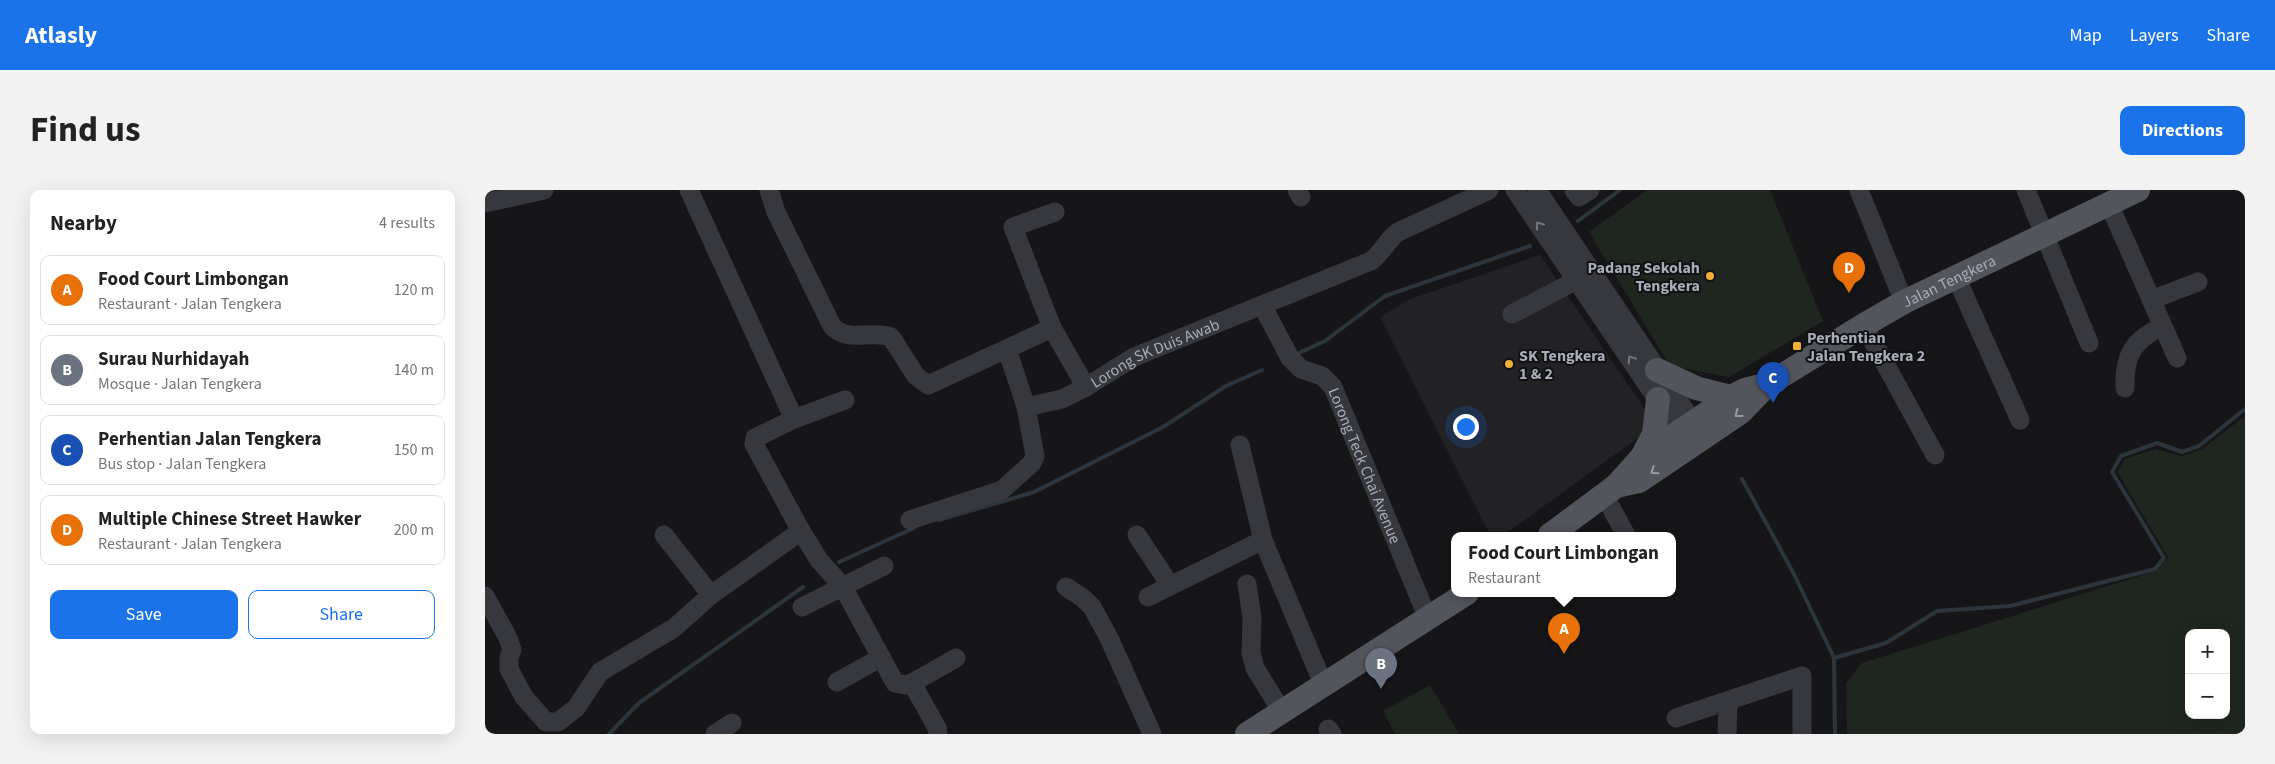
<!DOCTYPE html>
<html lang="en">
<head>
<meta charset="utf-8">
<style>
	:root { --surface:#fff; --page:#f2f2f2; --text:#222; --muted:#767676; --line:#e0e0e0; --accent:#1a73e8 }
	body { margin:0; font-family:"Source Sans 3",sans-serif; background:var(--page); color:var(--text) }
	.controls { position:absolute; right:15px; bottom:15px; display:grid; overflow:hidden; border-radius:10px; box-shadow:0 5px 20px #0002 }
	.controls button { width:45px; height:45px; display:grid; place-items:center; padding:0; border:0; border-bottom:1px solid var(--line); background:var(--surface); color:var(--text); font:25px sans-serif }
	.you { position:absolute; left:980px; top:236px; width:18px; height:18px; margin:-12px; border:4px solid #fff; border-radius:50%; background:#1a73e8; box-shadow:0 0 0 8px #1a73e833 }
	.badge { display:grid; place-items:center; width:32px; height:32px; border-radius:50%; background:var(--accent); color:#fff; font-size:16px; font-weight:700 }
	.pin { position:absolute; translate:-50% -41px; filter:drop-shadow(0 1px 2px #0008) }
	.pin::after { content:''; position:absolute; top:26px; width:18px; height:15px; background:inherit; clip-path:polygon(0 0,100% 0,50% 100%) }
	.popup { position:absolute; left:966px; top:342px; width:225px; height:65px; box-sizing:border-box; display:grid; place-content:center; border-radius:10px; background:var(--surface); filter:drop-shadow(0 1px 4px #0005); font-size:16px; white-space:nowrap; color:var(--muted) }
	.popup b { font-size:19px; color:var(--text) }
	.popup::after { content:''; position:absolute; left:50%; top:100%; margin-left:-10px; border:10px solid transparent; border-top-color:var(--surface) }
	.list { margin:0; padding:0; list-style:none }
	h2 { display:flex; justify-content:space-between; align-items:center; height:65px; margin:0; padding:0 20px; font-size:21px }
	h2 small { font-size:16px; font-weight:400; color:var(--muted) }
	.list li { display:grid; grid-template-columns:32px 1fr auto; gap:15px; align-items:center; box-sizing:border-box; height:70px; margin:0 10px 10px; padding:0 10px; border:1px solid var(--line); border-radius:10px }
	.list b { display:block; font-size:19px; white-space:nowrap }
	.list p { margin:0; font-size:16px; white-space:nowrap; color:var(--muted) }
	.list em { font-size:16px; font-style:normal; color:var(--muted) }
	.actions { display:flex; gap:10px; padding:15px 20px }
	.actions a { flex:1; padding:11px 0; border:1px solid var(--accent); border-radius:10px; text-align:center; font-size:18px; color:var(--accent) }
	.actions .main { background:var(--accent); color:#fff }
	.map { position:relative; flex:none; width:1760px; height:544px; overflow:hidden; border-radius:10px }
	header { display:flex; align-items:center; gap:30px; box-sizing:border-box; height:70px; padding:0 25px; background:var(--accent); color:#fff }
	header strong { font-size:24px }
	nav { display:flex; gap:28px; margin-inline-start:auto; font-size:18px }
	.intro { display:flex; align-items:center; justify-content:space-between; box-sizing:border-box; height:120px; padding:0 30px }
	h1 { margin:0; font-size:35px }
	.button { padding:12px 22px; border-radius:10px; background:var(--accent); color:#fff; font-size:18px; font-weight:700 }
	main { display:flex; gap:30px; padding:0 30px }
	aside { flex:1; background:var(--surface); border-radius:10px; box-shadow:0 5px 20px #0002 }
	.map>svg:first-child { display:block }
	.built { fill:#222225 }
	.green { fill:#1e261f; fill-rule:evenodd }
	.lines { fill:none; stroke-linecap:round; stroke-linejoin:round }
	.stream { stroke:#2c353c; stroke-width:4 }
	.minor { stroke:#37383d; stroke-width:19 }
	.major { stroke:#53555c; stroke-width:24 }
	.oneway { stroke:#757881 }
	.oneway2 { stroke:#979ba6 }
	.poi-dot { fill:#f2b134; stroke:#111113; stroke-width:2 }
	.labels { text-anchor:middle; stroke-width:4; stroke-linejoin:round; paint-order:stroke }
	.poi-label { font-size:16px; font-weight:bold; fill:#a8adb8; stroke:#111113; text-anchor:start }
	.street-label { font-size:16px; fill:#a8adb8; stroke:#111113 }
</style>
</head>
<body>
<header>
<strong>Atlasly</strong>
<nav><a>Map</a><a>Layers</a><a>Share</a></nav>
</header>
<div class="intro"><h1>Find us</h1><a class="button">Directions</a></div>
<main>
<aside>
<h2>Nearby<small>4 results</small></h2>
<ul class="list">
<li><span class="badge" style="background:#e8710a">A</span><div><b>Food Court Limbongan</b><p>Restaurant · Jalan Tengkera</p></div><em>120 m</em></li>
<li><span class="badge" style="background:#6b7280">B</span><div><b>Surau Nurhidayah</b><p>Mosque · Jalan Tengkera</p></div><em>140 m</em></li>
<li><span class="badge" style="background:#1a4fb4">C</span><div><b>Perhentian Jalan Tengkera</b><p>Bus stop · Jalan Tengkera</p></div><em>150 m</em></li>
<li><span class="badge" style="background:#e8710a">D</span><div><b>Multiple Chinese Street Hawker</b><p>Restaurant · Jalan Tengkera</p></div><em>200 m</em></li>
</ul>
<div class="actions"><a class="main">Save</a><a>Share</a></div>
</aside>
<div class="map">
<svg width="1760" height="544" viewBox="0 0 1760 544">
	<rect width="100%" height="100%" fill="#161618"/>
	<path class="built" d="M1055 65 1161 221 1157 245 1019 345H1005L895 127 925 109Z"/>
	<path class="green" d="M1162 0H1285L1338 131 1244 187 1185 176 1104 42Z
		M1760 226V544H1362L1361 493 1377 473 1671 381 1683 367 1632 282 1640 269 1671 259 1697 266 1717 259ZM1704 443H1741V525H1704Z
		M945 495 974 544H910L898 521Z"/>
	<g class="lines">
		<path class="stream" d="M1093 31 1135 0
			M812 164 840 151 900 106 1045 56
			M1257 289 1309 384 1349 468 1350 544
			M454 330 549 302 678 237 741 196 777 180
			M354 372 429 338
			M1349 468 1401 453 1452 421 1525 416 1670 379 1679 368 1627 282 1636 266 1672 253 1697 262 1714 256 1760 219
			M124 544 154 513 318 397"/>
		<g class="minor">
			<path d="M204 0 309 229"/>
			<path id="s1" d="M284 0 291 22 347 136C362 153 386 140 406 147L431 186 443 195 567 138 601 197 649 167 886 71C897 63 902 50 913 42L1004 0"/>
			<path d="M812 0 816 7"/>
			<path d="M1030 0 1202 253"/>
			<path d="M1052 0 1216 244"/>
			<path d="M1089 0 1094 7 1105 0"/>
			<path d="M1374 0 1419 112"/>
			<path d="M1541 0 1604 153"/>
			<path d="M0 13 59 0"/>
			<path d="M1624 14 1692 168"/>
			<path d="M1471 87 1535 230"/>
			<path d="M1666 110 1713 92"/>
			<path id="s2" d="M777 115 805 168 816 179 837 186 848 197 943 429"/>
			<path d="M1027 124 1092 90"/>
			<path d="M1379 135 1450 265"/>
			<path d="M567 138 528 37 570 22"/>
			<path d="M522 159 541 217"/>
			<path d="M1640 198C1639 165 1648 150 1678 136"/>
			<path d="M360 210 309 229 270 248 269 254 316 341 334 370 358 397 410 493 420 495 427 493 471 468"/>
			<path d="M755 255 778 350 839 496"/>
			<path d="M1119 305 1141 345"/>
			<path d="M425 330 517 300 547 273 550 266 541 217 577 209 601 197"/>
			<path d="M179 345 226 405"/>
			<path d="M652 345 685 395"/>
			<path d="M762 394 767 428 766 463 770 478 797 522"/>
			<path d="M581 397 598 408 607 417 624 448 667 544"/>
			<path d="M0 406 23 448 27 460 24 467V479L39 507 61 532H73L91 518 115 482 189 438 226 405 316 341"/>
			<path d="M663 407 778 350"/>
			<path d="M317 417 399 376"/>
			<path d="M352 492 395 468"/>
			<path d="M427 493 452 538 453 544"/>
			<path d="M1191 528 1317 486V544"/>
			<path d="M843 539 847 544"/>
			<path d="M230 544 247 533"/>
			<path d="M1242 544 1243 512"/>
		</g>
		<g class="major">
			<path d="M1172 180 1211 198 1246 207"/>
			<path d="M1157 267 1169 244 1173 209"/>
			<path id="s3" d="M1131 296 1154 291 1256 222 1282 195 1379 135 1419 112 1653 0"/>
			<path d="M1065 345 1131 296 1157 267 1246 207 1260 200 1280 195"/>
			<path d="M762 544 982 403"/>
		</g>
	</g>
	<defs><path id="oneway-chevron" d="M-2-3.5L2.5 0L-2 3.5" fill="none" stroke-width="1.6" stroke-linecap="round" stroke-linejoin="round" transform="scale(1.25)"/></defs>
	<g class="oneway">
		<use href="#oneway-chevron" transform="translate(1054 35) rotate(-125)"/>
		<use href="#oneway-chevron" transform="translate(1146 169) rotate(-124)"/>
	</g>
	<g class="oneway2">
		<use href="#oneway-chevron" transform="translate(1253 224) rotate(143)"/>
		<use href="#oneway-chevron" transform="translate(1169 281) rotate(146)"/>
	</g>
	<g class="poi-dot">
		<circle cx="1225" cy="86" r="5"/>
		<rect x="1307" y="151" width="10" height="10" rx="2.5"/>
		<circle cx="1024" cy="174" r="5"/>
	</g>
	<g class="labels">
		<g class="poi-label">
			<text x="1215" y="83" text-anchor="end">Padang Sekolah<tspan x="1215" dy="18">Tengkera</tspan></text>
			<text x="1322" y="153">Perhentian<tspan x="1322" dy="18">Jalan Tengkera 2</tspan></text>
			<text x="1034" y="171">SK Tengkera<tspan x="1034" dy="18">1 &amp; 2</tspan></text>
		</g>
		<g class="street-label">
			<text dy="6" stroke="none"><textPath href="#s3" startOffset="394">Jalan Tengkera</textPath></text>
			<text dy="6" stroke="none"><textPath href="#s1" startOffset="555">Lorong SK Duis Awab</textPath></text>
			<text dy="6" stroke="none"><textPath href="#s2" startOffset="198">Lorong Teck Chai Avenue</textPath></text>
		</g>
	</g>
</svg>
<div class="controls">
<button>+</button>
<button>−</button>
</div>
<div class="you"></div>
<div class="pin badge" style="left:1079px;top:464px;background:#e8710a">A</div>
<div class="popup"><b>Food Court Limbongan</b>Restaurant</div>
<div class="pin badge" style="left:896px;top:499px;background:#6b7280">B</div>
<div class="pin badge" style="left:1288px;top:213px;background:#1a4fb4">C</div>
<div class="pin badge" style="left:1364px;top:103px;background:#e8710a">D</div>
</div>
</main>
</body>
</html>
